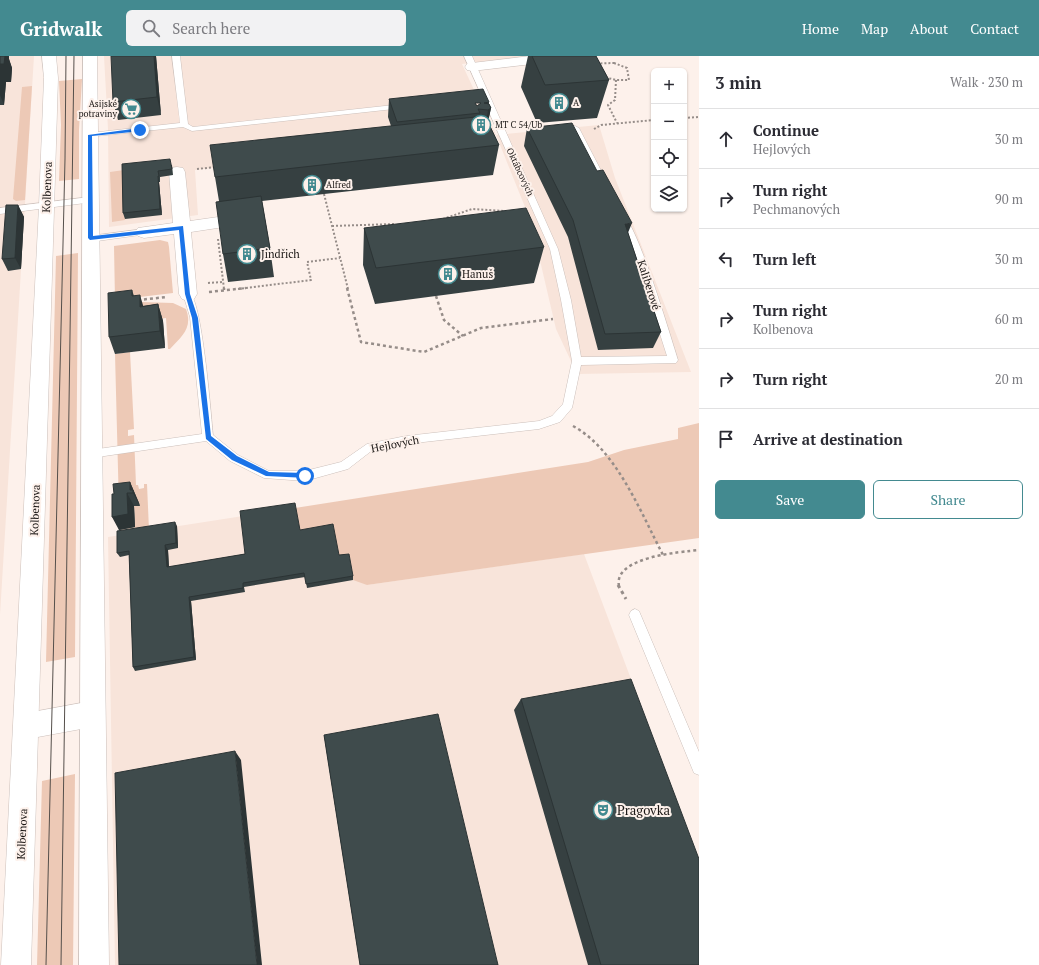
<!DOCTYPE html>
<html lang="en">
<head>
<meta charset="utf-8">
<style>
	:root { --surface:#fff; --page:#f2f2f3; --text:#2b2b33; --muted:#7c7c81; --line:#e1e1e2; --accent:#438a90 }
	body { margin:0; font-family:"PT Serif",serif; background:var(--page); color:var(--text) }
	.controls { position:absolute; right:12px; top:12px; display:grid; overflow:hidden; border-radius:6px; box-shadow:0 1px 3px #0004 }
	.controls button { width:36px; height:36px; display:grid; place-items:center; padding:0; border:0; border-bottom:1px solid var(--line); background:var(--surface); color:var(--text); font:20px sans-serif }
	.stop { position:absolute; width:12px; height:12px; margin:-9px; border:3px solid #1a73e8; border-radius:50%; background:#fff }
	.stop.end { background:#1a73e8; border-color:#fff; box-shadow:0 1px 4px #0008 }
	.list { margin:0; padding:0; list-style:none }
	h2 { display:flex; justify-content:space-between; align-items:center; height:52px; margin:0; padding:0 16px; font-size:17px }
	h2 small { font-size:13px; font-weight:400; color:var(--muted) }
	.list li { display:grid; grid-template-columns:26px 1fr auto; gap:12px; align-items:center; box-sizing:border-box; height:60px; padding:0 16px; border-top:1px solid var(--line) }
	.list b { display:block; font-size:15px; white-space:nowrap }
	.list p { margin:0; font-size:13px; white-space:nowrap; color:var(--muted) }
	.list em { font-size:13px; font-style:normal; color:var(--muted) }
	.actions { display:flex; gap:8px; padding:12px 16px }
	.actions a { flex:1; padding:9px 0; border:1px solid var(--accent); border-radius:6px; text-align:center; font-size:14px; color:var(--accent) }
	.actions .main { background:var(--accent); color:#fff }
	.icon { flex:none; width:22px; height:22px; fill:none; stroke:currentColor; stroke-width:2; stroke-linecap:round; stroke-linejoin:round }
	.map { position:relative; flex:none; width:699px; height:909px; overflow:hidden }
	header { display:flex; align-items:center; gap:24px; box-sizing:border-box; height:56px; padding:0 20px; background:var(--accent); color:#fff }
	header strong { font-size:19px }
	nav { display:flex; gap:22px; margin-inline-start:auto; font-size:14px }
	.search { width:280px; height:36px; background:var(--page); display:flex; align-items:center; gap:10px; box-sizing:border-box; padding:0 14px; border-radius:6px; color:var(--muted); font-size:15px }
	main { display:flex }
	aside { flex:1; background:var(--surface) }
	.map>svg:first-child { display:block }
	.built { fill:#f8e4da }
	.green { fill:#edc9b6 }
	.lines { fill:none; stroke-linecap:round; stroke-linejoin:round }
	.service-casing { stroke:#ccc0bb; stroke-width:1 }
	.minor-casing { stroke:#ccc0bb; stroke-width:1 }
	.secondary-casing { stroke:#ccc0bb; stroke-width:1 }
	.path-far2 { stroke:#968d89; stroke-width:2; stroke-dasharray:2 2; stroke-linecap:butt }
	.path-far1 { stroke:#968d89; stroke-width:2.5; stroke-dasharray:3 3; stroke-linecap:butt }
	.path { stroke:#968d89; stroke-width:3; stroke-dasharray:3.5 3.5; stroke-linecap:butt }
	.service { fill:#fff; fill-rule:evenodd }
	.minor { fill:#fff; fill-rule:evenodd }
	.secondary { fill:#fff; fill-rule:evenodd }
	.tram { stroke:#554f4b; stroke-width:1 }
	.wall { fill:#364041; fill-rule:evenodd }
	.shaded-wall { fill:#2c3435 }
	.building { fill:#3f4b4c; stroke:#2c3435; fill-rule:evenodd }
	.route { fill:#1a73e8 }
	.labels { text-anchor:middle; stroke-width:4; stroke-linejoin:round; paint-order:stroke }
	.far-poi-label { font-size:9px; fill:#1b1715; stroke:#fdf1eb; text-anchor:start }
	.far-street-label { font-size:9px; fill:#1b1715; stroke:#fdf1eb }
	.street-label { font-size:11px; fill:#1b1715; stroke:#fdf1eb }
	.poi-label { font-size:11px; fill:#1b1715; stroke:#fdf1eb; text-anchor:start }
	.near-poi-label { font-size:13px; fill:#1b1715; stroke:#fdf1eb; text-anchor:start }
</style>
</head>
<body>
<header>
<strong>Gridwalk</strong>
<div class="search"><svg class="icon" aria-label="search" viewBox="0 0 24 24"><circle cx="10" cy="10" r="6"/><path d="M15 15l6 6"/></svg>Search here</div>
<nav><a>Home</a><a>Map</a><a>About</a><a>Contact</a></nav>
</header>
<main>
<div class="map">
<svg width="699" height="909" viewBox="0 0 699 909">
	<rect width="100%" height="100%" fill="#fdf1eb"/>
	<path class="built" d="M0 0H34L0 559Z
		M104 0H527L462 8 475 36 482 46 496 79 599 69 615 122 691 316 577 318 556 273 531 166 496 79 195 114 198 159 109 171 108 73Z
		M295 452 367 529 584 498 699 804V909H115L108 481Z"/>
	<path class="green" d="M82 23 79 74V123L59 125 61 69 59 25Z
		M32 30 25 144 16 145 13 143 22 31Z
		M124 114 125 164 112 166 110 116Z
		M160 184 168 186 169 191 173 237 115 244 114 190Z
		M78 197 75 601 46 606 56 200Z
		M141 246 173 247 186 253C193 272 182 280 170 293H168L166 262 145 265Z
		M130 296 134 373 128 374V380L134 379 136 429H138L139 433 144 432V428H147L149 474 120 479 119 474 135 471 134 450H140L139 447 119 452 115 298Z
		M699 367V482L367 529 353 524 349 502 339 504 300 478 295 452 588 406 624 394 678 383V372Z
		M75 718 73 909H37L42 725Z"/>
	<g class="lines">
		<defs>
			<path id="service" d="M172 0H180L188 68 193 71 403 48 407 50 403 52 192 75 183 71 87 81V77H90L180 67Z
				M464 0H472L558 193 571 244 581 301 667 300 631 187 619 163 623 160C636 164 672 285 678 304L676 307 581 309 572 352 560 366 539 373 406 388 370 396 348 413 305 425 264 422 230 405 206 385 91 402 87 401 86 398 87 395 91 394 202 378 190 261 183 238 188 235C202 239 211 360 213 379L238 399 269 415H305L341 406 367 388 406 380 539 365 552 360 563 348 572 305 561 244 550 193Z
				M572 70H575L579 72 608 128 607 130 604 131 600 128 571 72Z
				M90 141 94 144 93 146 0 158V152Z
				M144 173 148 176 147 178 90 186 86 183 90 180Z
				M635 553 639 555 699 696V719L694 717 629 559 631 555Z"/>
			<path id="minor" d="M530 0H560L555 5 550 6 472 15 467 14 465 11 467 8 472 7Z
				M177 111 183 112 185 116 190 165 218 161 224 163 227 167 224 171 191 176 197 238 194 243 188 245 182 243 179 238 174 178 144 182 138 180 135 176 138 172 173 167 169 116 171 112Z
				M92 645 101 649 105 658 101 667 92 671 27 683 18 679 14 670 18 661 27 657Z"/>
			<path id="secondary" d="M42 0H56L58 22 31 909H1L39 150 44 22Z
				M83 0H97L109 909H79Z"/>
		</defs>
		<use href="#service" class="service-casing"/>
		<use href="#minor" class="minor-casing"/>
		<use href="#secondary" class="secondary-casing"/>
		<path class="path-far2" d="M614 7 627 12 629 24H616L571 13 581 8Z
			M616 24 615 44 608 49 617 67
			M684 62 699 61
			M594 73 601 69 654 64
			M197 113 216 111
			M324 138 348 233
			M443 163 472 153 504 155
			M332 170 395 168
			M218 183 224 233
			M208 227 223 226
			M238 233 311 224 307 206 340 202"/>
		<path class="path-far1" d="M224 232V234
			M347 232 361 286 424 296 481 272 553 263
			M209 236 246 232
			M436 240 444 264 463 280
			M138 244 167 241
			M573 370C616 393 641 457 663 499
			M619 530C613 501 680 496 699 494"/>
		<path class="path" d="M618 529 626 543"/>
		<use href="#service" class="service"/>
		<use href="#minor" class="minor"/>
		<use href="#secondary" class="secondary"/>
		<path class="tram" d="M46 909 65 103 66 0
			M61 909 74 0"/>
	</g>
	<path class="wall" d="M0 0H9V3L12 12 11 26H6L4 49H0Z
		M156 0 161 59 118 64 113 46Z
		M528 0H596L609 24 597 62 537 67 521 31Z
		M389 43 489 46V48L491 52 488 66 499 89 493 119 262 145 270 192 274 221 228 226 223 198 219 145 215 121 391 70 388 61ZM475 47H481L477 50Z
		M527 72 628 177 661 276 653 292 598 294 568 181 524 90Z
		M122 108 172 109 173 119 160 121V126H159L162 159 125 163 123 157Z
		M18 149 24 161 21 213 8 215 2 203Z
		M364 172 544 191 534 227 375 248 363 209Z
		M132 234 134 240 143 250 158 248 163 265 165 292 115 298 109 281Z
		M130 426 139 447 140 450H134L135 471 119 474 114 438Z
		M177 470 178 492 168 494 169 511 245 498 300 474 339 499 353 520V524L307 532 305 521 244 531 245 536 191 545 196 604 135 615 133 611 129 499 120 501 117 497Z
		M521 643 699 909H588L514 654Z
		M324 679 498 909H360Z"/>
	<path class="shaded-wall" d="M3 0H9V3L12 12 11 26H6L4 49 0 39V8Z
		M154 0H156L161 59 157 41Z
		M491 52 487 70 485 72 488 54Z
		M158 120 159 126 162 159 160 153Z
		M18 149 24 161 21 213 15 202Z
		M632 167 625 184V168Z
		M140 239 145 256 140 251Z
		M158 248 163 265 165 292 160 275Z
		M130 426 139 447 140 450 133 437 130 434Z
		M127 437 134 450 135 471 119 474 112 461Z
		M175 466 177 470 178 492 176 487Z
		M165 489 168 494 169 515 167 511Z
		M189 541 191 545 196 604 194 601Z
		M235 695 241 704 262 909H257Z"/>
	<path class="building" d="M0 0H5L4 8H0Z
		M111 0H154L157 41 113 46Z
		M532 0H596L609 24 545 29Z
		M483 33 489 46 484 47 489 48 491 52 488 54 478 53 480 57 397 66 389 43ZM475 47H481L477 50Z
		M485 60 499 89 215 121 210 89Z
		M572 67 597 115 603 114 632 167 625 168 661 276 605 278 573 164 527 72Z
		M170 103 172 113 158 115 159 120H158L160 153 123 157 122 108Z
		M261 140 270 192 223 198 216 146Z
		M6 149H18L15 202 2 203Z
		M526 152 544 191 376 212 364 172Z
		M132 234V240L140 239V251L158 248 160 275 109 281 108 237Z
		M130 426V434H133V437H127L128 458 112 461V438H114L113 428Z
		M295 447 300 474 333 468 339 499 349 498 353 520 306 528 304 517 243 527V532L189 541 194 601 133 611 129 495 117 497V475L175 466 176 487 165 489 167 511 245 498 240 455Z
		M631 623 699 803V909H601L521 643Z
		M438 658 498 909H360L324 679Z
		M235 695 257 909H119L115 717Z"/>
	<path class="route" d="M140 72 142 75 92 80 93 180 183 170 190 238 198 262 211 380 237 400 269 416 305 417 308 420 307 422 266 420 232 404 206 383 192 262 185 238 179 174 90 184 88 182V79Z"/>
	<defs>
		<symbol id="building-ring" viewBox="-11 -11 22 22"><circle r="9.5" fill="#fdf1eb" stroke="#438a90" stroke-width="1.5"/><path d="M-4-6H4V6H1V3H-1V6H-4ZM-2.5-4.3h1.7v1.8h-1.7ZM.8-4.3h1.7v1.8H.8ZM-2.5-1h1.7V.8h-1.7ZM.8-1h1.7V.8H.8Z" fill="#438a90"/></symbol>
		<symbol id="supermarket-ring" viewBox="-11 -11 22 22"><circle r="9.5" fill="#fdf1eb" stroke="#438a90" stroke-width="1.5"/><path d="M-6-5.5h2.5l.6 2H6L4.5 2H-2.5L-4.4-4H-6ZM-1.5 3.2a1.3 1.3 0 1 0 .1 0ZM3 3.2a1.3 1.3 0 1 0 .1 0Z" fill="#438a90"/></symbol>
		<symbol id="theatre-ring" viewBox="-11 -11 22 22"><circle r="9.5" fill="#fdf1eb" stroke="#438a90" stroke-width="1.5"/><path d="M-5-5.5Q0-4 5-5.5V0Q5 5 0 6Q-5 5-5 0ZM-3.3-2.5H-1v1.5H-3.3ZM1-2.5H3.3v1.5H1ZM-2.8 1Q0 5.5 2.8 1Z" fill="#438a90"/></symbol>
	</defs>
	<g fill-rule="evenodd">
		<use href="#building-ring" x="548" y="36" width="22" height="22"/>
		<use href="#supermarket-ring" x="120" y="42" width="22" height="22"/>
		<use href="#building-ring" x="470" y="58" width="22" height="22"/>
		<use href="#building-ring" x="301" y="118" width="22" height="22"/>
		<use href="#building-ring" x="236" y="187" width="22" height="22"/>
		<use href="#building-ring" x="437" y="207" width="22" height="22"/>
		<use href="#theatre-ring" x="592" y="743" width="22" height="22"/>
	</g>
	<g class="labels">
		<g class="far-poi-label">
			<text x="573" y="50">A</text>
			<text x="117" y="51" text-anchor="end">Asijské<tspan x="117" dy="10">potraviny</tspan></text>
			<text x="495" y="72">MT C 54/Ub</text>
			<text x="326" y="132">Alfred</text>
		</g>
		<g class="far-street-label">
			<text transform="translate(520 116) rotate(65)" y="3">Oktábcových</text>
		</g>
		<g class="street-label">
			<text transform="translate(47 131) rotate(-88)" y="4">Kolbenova</text>
			<text transform="translate(649 229) rotate(72)" y="4">Kaliberové</text>
			<text transform="translate(395 388) rotate(-11)" y="4">Hejlových</text>
			<text transform="translate(35 454) rotate(-88)" y="4">Kolbenova</text>
			<text transform="translate(22 778) rotate(-87)" y="4">Kolbenova</text>
		</g>
		<g class="poi-label">
			<text x="261" y="202">Jindřich</text>
			<text x="462" y="222">Hanuš</text>
		</g>
		<g class="near-poi-label">
			<text x="617" y="759">Pragovka</text>
		</g>
	</g>
</svg>
<div class="controls">
<button>+</button>
<button>−</button>
<button><svg class="icon" aria-label="locate" viewBox="0 0 24 24"><circle cx="12" cy="12" r="6"/><path d="M12 2v4M12 18v4M2 12h4M18 12h4"/></svg></button>
<button><svg class="icon" aria-label="layers" viewBox="0 0 24 24"><path d="M12 4l9 5-9 5-9-5zM3 14l9 5 9-5"/></svg></button>
</div>
<div class="stop" style="left:305px;top:420px"></div>
<div class="stop end" style="left:140px;top:74px"></div>
</div>
<aside>
<h2>3 min<small>Walk · 230 m</small></h2>
<ul class="list">
<li><svg class="icon" aria-label="ahead" viewBox="0 0 24 24"><path d="M12 20V5M6 11l6-6 6 6"/></svg><div><b>Continue</b><p>Hejlových</p></div><em>30 m</em></li>
<li><svg class="icon" aria-label="right" viewBox="0 0 24 24"><path d="M7 20v-9h11M14 6l5 5-5 5"/></svg><div><b>Turn right</b><p>Pechmanových</p></div><em>90 m</em></li>
<li><svg class="icon" aria-label="left" viewBox="0 0 24 24"><path d="M17 20v-9H6M10 6l-5 5 5 5"/></svg><div><b>Turn left</b></div><em>30 m</em></li>
<li><svg class="icon" aria-label="right" viewBox="0 0 24 24"><path d="M7 20v-9h11M14 6l5 5-5 5"/></svg><div><b>Turn right</b><p>Kolbenova</p></div><em>60 m</em></li>
<li><svg class="icon" aria-label="right" viewBox="0 0 24 24"><path d="M7 20v-9h11M14 6l5 5-5 5"/></svg><div><b>Turn right</b></div><em>20 m</em></li>
<li><svg class="icon" aria-label="arrive" viewBox="0 0 24 24"><path d="M6 21V4h12l-3 4 3 4H6"/></svg><div><b>Arrive at destination</b></div></li>
</ul>
<div class="actions"><a class="main">Save</a><a>Share</a></div>
</aside>
</main>
</body>
</html>
